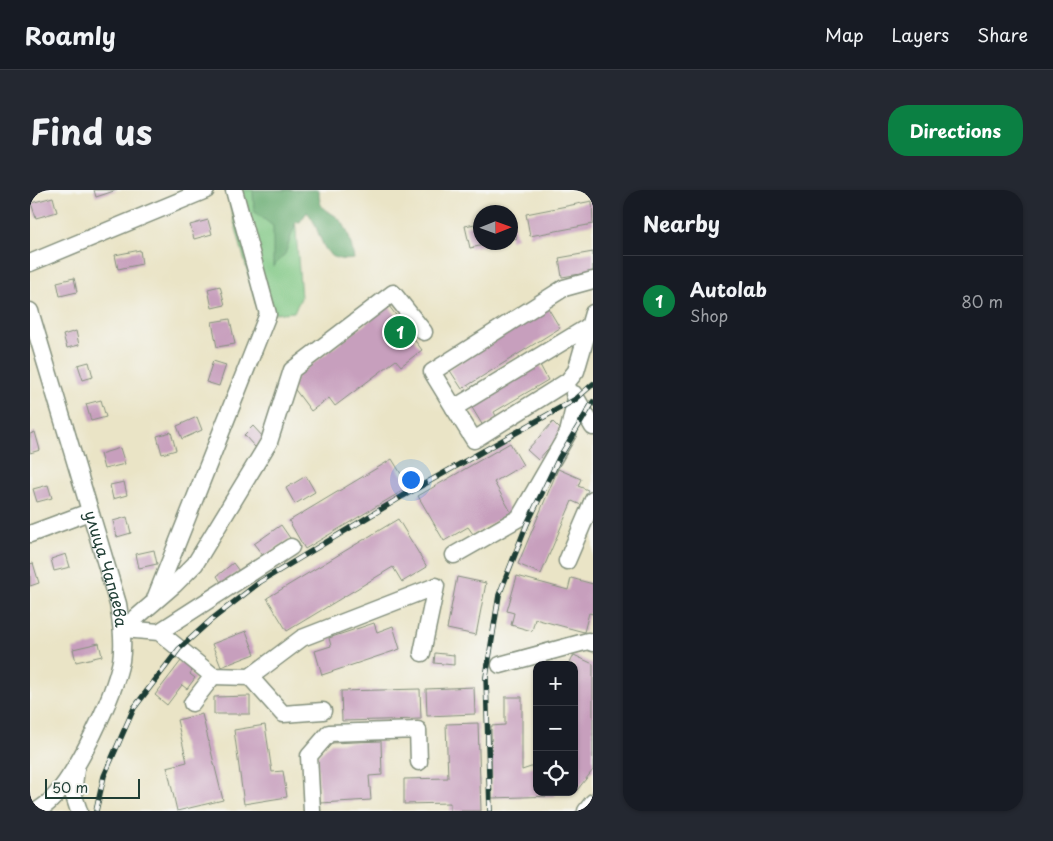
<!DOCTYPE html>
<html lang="en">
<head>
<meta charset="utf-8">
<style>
	:root { --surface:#171b24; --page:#242831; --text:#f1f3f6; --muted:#9ea1a6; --line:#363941; --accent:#0b8043 }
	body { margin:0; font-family:"Playpen Sans",sans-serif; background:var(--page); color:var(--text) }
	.controls { position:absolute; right:15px; bottom:15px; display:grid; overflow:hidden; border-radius:10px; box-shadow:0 1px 4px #0004 }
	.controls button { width:45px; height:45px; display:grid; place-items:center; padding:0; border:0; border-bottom:1px solid var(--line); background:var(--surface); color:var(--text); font:25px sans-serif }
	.compass { position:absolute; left:443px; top:15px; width:45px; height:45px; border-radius:50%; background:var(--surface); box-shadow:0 1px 4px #0004; rotate:89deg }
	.scale { position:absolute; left:15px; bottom:12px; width:95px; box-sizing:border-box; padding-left:5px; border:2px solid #1f3d34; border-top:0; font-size:14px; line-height:18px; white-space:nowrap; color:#1f3d34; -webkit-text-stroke:4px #f6f6f2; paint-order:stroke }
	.you { position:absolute; left:380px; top:289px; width:18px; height:18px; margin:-12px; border:4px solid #fff; border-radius:50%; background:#1a73e8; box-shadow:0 0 0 8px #1a73e833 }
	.badge { display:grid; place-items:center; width:32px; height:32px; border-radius:50%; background:var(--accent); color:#fff; font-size:16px; font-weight:700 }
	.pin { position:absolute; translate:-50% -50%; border:2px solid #fff; box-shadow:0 1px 5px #0006 }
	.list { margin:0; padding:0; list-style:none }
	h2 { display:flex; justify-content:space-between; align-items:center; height:65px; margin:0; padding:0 20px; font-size:21px }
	h2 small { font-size:16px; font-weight:400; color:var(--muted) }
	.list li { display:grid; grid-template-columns:32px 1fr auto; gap:15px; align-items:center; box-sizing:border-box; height:90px; padding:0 20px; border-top:1px solid var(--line) }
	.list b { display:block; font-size:19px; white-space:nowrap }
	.list p { margin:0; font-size:16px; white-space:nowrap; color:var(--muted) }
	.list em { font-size:16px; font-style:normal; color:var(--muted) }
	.icon { flex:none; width:28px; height:28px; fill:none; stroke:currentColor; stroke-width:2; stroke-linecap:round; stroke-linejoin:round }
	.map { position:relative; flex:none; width:563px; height:621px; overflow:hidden; border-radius:20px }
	header { display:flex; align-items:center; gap:30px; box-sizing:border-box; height:70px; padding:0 25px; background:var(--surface); border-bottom:1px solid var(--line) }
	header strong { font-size:24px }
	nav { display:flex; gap:28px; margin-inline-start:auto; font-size:18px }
	.intro { display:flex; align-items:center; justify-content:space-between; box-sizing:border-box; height:120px; padding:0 30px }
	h1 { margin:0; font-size:35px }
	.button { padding:12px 22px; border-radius:20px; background:var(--accent); color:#fff; font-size:18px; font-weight:700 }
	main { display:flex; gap:30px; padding:0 30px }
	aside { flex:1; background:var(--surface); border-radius:20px; box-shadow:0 1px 4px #0004 }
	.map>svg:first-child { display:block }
	.green { fill:#7fc783; stroke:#4f825c }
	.forest { fill:#67ac71; stroke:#437452 }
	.building { fill:#c79fbd }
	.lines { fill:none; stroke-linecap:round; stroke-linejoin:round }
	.minor-casing { stroke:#84907d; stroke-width:19 }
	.minor { stroke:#fff; stroke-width:16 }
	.rail-casing { stroke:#1f3d34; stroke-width:5.5 }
	.rail { stroke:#f6f6f2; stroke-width:4; stroke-dasharray:11; stroke-linecap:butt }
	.labels { text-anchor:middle; stroke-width:5; stroke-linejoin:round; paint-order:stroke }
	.street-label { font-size:16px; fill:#1f3d34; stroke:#f6f6f2 }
</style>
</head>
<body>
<header>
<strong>Roamly</strong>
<nav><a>Map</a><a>Layers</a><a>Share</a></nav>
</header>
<div class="intro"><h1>Find us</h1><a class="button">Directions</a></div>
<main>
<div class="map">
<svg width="563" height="621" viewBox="0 0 563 621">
	<rect width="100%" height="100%" fill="#f6f6f2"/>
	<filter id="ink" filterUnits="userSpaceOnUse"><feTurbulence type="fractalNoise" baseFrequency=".02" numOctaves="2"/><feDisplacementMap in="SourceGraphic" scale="10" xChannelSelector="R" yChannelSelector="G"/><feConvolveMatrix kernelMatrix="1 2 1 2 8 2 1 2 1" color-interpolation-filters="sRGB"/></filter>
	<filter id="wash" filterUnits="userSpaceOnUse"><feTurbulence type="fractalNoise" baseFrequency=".0096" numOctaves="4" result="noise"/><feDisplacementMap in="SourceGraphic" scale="20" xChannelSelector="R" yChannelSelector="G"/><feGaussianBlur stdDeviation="1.12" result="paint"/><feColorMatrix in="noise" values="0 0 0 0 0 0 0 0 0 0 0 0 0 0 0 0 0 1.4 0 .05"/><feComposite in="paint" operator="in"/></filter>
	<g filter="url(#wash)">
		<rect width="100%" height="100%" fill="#eae4c6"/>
		<path class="green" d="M196 0H263L271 108 264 122 229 125Z"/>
		<path class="forest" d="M223 0H289C289 25 298 17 311 31 319 40 322 58 324 69 287 75 294 40 277 22L270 32H266L255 64 243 77V36L224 21Z"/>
		<g id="blocks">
			<path class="building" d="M64 0H87L66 7Z
				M23 7 27 22 6 28 1 13Z
				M562 11 563 34 500 46 496 24Z
				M480 23 487 48 480 50Z
				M178 30 182 44 164 49 160 35Z
				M450 33V52L464 53 440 58 435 36Z
				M110 60 112 74 88 79 85 65Z
				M563 62V82L532 87 529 68Z
				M44 88 47 102 30 106 27 92Z
				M190 96 195 115 182 118 178 99Z
				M359 116 392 160 371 176 366 170 305 216 299 208 281 221 263 197 268 185Z
				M518 118 530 138 432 199 419 179Z
				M200 129 205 154 187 157 182 132Z
				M46 141 49 155 37 158 33 145Z
				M183 171 196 175 189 196 176 192Z
				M59 172 63 187 53 190 48 175Z
				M510 175 518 190 464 222 467 228 453 236 441 216Z
				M71 210 76 227 61 231 56 214Z
				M167 227 172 240 152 249 147 236Z
				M523 232 533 242 508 270 497 260Z
				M223 236 234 248 225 257 214 245Z
				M5 242 10 260 0 263V244Z
				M141 242 146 260 132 264 127 246Z
				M480 253 493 275 464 292 481 322 443 344 438 337 414 351 388 306Z
				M90 258 95 274 74 279 70 264Z
				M362 269 379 297 275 359 259 331Z
				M528 279 551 289 548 296 558 300 551 315 542 311 511 384 488 374Z
				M276 286 285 302 265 314 256 298Z
				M94 292 97 305 83 309 80 295Z
				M18 295 22 308 7 312 3 299Z
				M97 327 101 343 87 347 83 331Z
				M368 329 397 377 372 392 363 377 257 441 237 408Z
				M251 335 260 348 234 367 224 354Z
				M124 360 127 374 109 378 106 364Z
				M36 364 40 377 24 381 21 369Z
				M3 373 9 393 0 396V374Z
				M203 373 209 381 192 394 187 386Z
				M487 386 538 400 541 388 563 394V424L559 423 554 442 505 429 502 441 481 435 484 423 477 421Z
				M427 387 456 393 446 445 417 439Z
				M344 433 347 442 363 436 370 459 292 485 285 461 301 456 299 448Z
				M216 441 225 464 191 477 182 454Z
				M69 453 72 466 46 472 43 459Z
				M405 463 424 465V475L404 473Z
				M544 465 563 474V580L544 604V475H539Z
				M151 471 163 479 160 484 165 488 157 499 152 495 137 515 125 505Z
				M444 497 445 524 397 526 396 499Z
				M390 499 391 529 312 531 311 501Z
				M220 506V524H184V507Z
				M475 507H492V580L507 575V602H527L524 606 462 608 461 536 475 535Z
				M172 524 193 610 147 621 137 577 157 572 147 530Z
				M448 533 451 621H420V613L374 614V589L418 588 416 534Z
				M235 535 242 582 253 581 257 607 214 614 204 540Z
				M351 551 352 585 339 586 341 610 290 613 287 566 301 553Z"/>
		</g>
	</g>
	<g filter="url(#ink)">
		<use href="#blocks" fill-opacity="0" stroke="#84907d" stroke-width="1"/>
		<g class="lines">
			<defs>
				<g id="minor">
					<path d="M0 73 176 0"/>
					<path id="s1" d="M0 121 88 414C91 433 94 452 91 471 84 506 47 584 22 609 18 614 12 617 7 621"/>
					<path d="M559 136 424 218 444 250 538 191 546 181 563 123"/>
					<path d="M544 204 563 237"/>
					<path d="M424 218 402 182 534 98 563 90"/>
					<path d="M0 344 59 322"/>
					<path d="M424 365 489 328 538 243 546 209"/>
					<path d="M537 371 563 310"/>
					<path d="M125 409 238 124 204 0"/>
					<path d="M93 439 144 395 165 374 239 252 262 180 363 103 394 142"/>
					<path d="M93 439 129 442 183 486 220 487 272 448 406 396 392 463"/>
					<path d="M129 442 261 357"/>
					<path d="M470 475 558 451 563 453"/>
					<path d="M220 487 253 524 293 521"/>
					<path d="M162 513 183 486"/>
					<path d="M46 579 43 603 49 621"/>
					<path d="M282 621 279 566 299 543 388 540 389 572"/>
					<path d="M556 621 563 612"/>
				</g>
			</defs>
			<use href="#minor" class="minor-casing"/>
			<use href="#minor" class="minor"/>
			<defs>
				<path id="rail" d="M66 621 74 586 104 518 149 459 181 430 230 392 373 306 546 209 563 194
					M460 621 456 487 469 405 497 334 529 268 563 212"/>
			</defs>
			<use href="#rail" class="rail-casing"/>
			<use href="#rail" class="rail"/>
		</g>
	</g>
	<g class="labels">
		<g class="street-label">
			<text dy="6" stroke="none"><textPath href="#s1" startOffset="269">улица Чапаева</textPath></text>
		</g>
	</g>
</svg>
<div class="controls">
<button>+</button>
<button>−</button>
<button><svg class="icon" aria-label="locate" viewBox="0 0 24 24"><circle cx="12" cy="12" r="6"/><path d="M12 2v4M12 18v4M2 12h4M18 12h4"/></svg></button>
</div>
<svg class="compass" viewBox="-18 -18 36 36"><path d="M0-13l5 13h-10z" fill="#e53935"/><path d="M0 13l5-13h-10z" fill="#9ea1a6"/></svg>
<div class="scale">50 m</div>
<div class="you"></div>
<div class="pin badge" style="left:370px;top:142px">1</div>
</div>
<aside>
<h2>Nearby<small></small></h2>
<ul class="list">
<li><span class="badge">1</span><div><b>Autolab</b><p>Shop</p></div><em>80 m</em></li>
</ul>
</aside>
</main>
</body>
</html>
